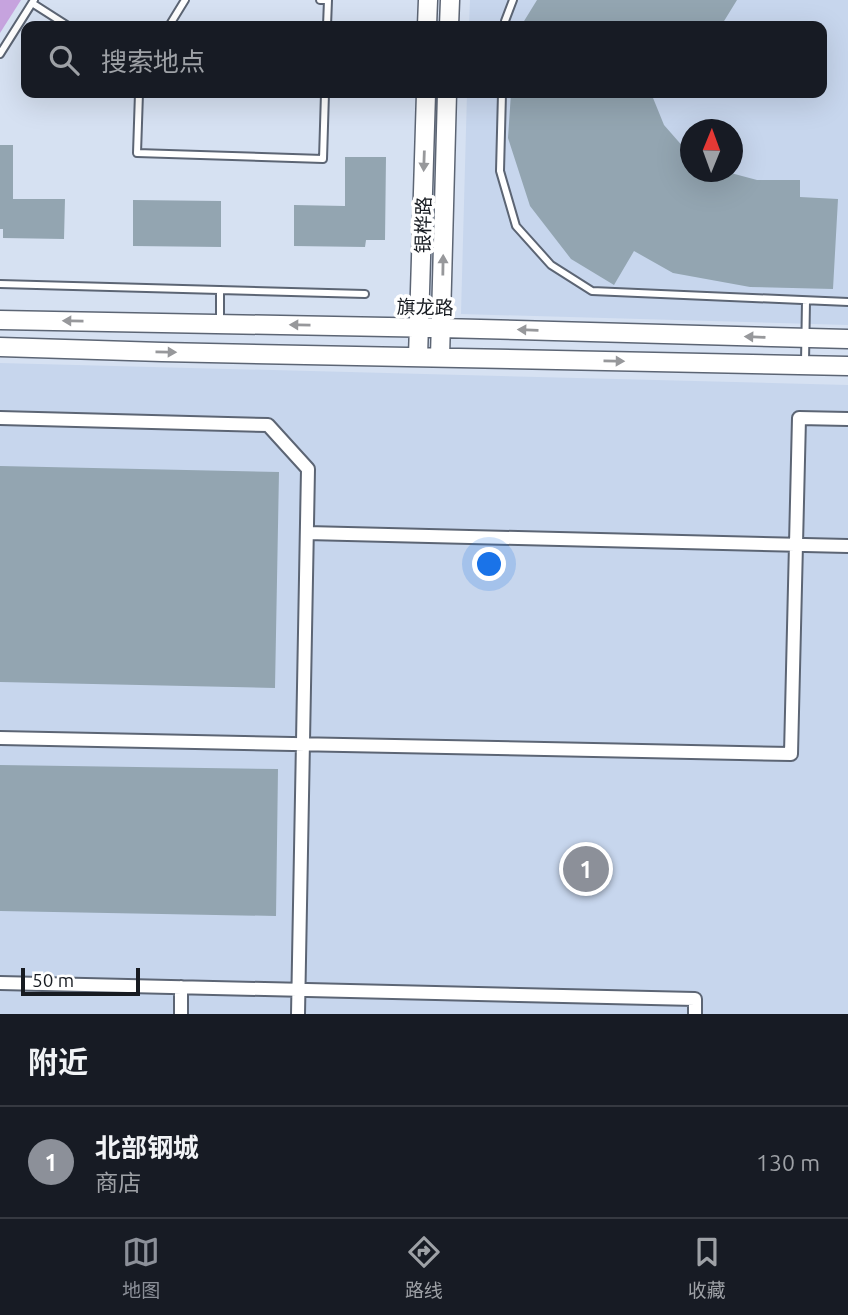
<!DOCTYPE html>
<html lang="zh">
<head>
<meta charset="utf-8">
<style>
	:root { --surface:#171b24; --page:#242831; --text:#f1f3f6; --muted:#9ea1a6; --line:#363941; --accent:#8c9099 }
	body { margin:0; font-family:Ubuntu,"Noto Sans SC",sans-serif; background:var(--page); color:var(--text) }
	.compass { position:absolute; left:680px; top:119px; width:63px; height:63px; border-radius:50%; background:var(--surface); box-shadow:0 7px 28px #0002; rotate:1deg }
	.scale { position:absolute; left:21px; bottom:18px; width:119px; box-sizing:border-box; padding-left:7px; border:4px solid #171b21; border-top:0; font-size:19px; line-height:24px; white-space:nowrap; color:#171b21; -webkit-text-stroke:5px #fff; paint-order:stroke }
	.you { position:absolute; left:490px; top:565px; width:24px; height:24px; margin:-18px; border:5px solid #fff; border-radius:50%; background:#1a73e8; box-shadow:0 0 0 10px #1a73e833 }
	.badge { display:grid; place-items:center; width:46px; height:46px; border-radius:50%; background:var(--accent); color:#fff; font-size:23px; font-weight:700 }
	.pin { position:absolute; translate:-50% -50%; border:4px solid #fff; box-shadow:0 2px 7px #0006 }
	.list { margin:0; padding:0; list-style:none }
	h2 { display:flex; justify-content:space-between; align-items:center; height:91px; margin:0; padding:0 28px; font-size:30px }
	h2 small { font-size:23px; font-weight:400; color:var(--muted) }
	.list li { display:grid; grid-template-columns:46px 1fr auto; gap:21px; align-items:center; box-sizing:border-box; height:112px; padding:0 28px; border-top:2px solid var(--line) }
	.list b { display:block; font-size:26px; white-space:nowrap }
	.list p { margin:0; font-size:23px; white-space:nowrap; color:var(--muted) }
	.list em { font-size:23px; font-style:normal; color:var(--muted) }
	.icon { flex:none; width:38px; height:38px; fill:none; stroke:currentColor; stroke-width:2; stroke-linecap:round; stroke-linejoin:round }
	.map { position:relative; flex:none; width:848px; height:1014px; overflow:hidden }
	.search { position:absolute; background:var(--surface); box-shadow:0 7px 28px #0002; left:21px; right:21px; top:21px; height:77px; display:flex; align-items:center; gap:18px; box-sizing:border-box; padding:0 24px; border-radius:14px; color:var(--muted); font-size:26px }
	.sheet { height:203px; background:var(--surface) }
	nav { display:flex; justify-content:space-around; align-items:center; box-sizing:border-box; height:98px; border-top:2px solid var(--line); background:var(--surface); font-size:19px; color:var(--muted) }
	nav a { display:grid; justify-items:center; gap:4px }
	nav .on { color:var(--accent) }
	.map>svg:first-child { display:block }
	.built { fill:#c7d6ed; fill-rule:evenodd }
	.green { fill:#c6a3de }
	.building { fill:#93a5b1 }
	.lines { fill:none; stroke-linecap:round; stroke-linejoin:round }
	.service-casing { stroke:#5c6574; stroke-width:10 }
	.minor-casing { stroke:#5c6574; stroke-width:16 }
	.secondary-casing { stroke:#5c6574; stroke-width:21 }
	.service { stroke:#fff; stroke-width:6 }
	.minor { stroke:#fff; stroke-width:12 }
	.secondary { stroke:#fff; stroke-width:18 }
	.oneway { fill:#97989b }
	.labels { text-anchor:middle; stroke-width:7; stroke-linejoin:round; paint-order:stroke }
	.street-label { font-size:19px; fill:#171b21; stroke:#fff }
</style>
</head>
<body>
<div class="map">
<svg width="848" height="1014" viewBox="0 0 848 1014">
	<rect width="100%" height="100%" fill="#d6e1f2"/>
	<path class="built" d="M470 0H848V325L461 314 467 93H822V26H469ZM690 130H732V172H690Z
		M0 363 848 385V1014H0Z"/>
	<path class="green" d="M0 0H21L0 33Z"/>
	<path class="building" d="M537 0H737L721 26H521Z
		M511 93H651L664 125 685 149 690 153V172H727L757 180H800V197L838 199 833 289 750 287 673 273 634 251 614 285 571 259 530 206 508 138Z
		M0 145H13V199H65L64 239 3 238V229H0Z
		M345 157H386L385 240H366L365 247 294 246V205L345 206Z
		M133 200 221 201V247L133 246Z
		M0 466 279 472 275 688 0 682Z
		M0 765 278 769 276 916 0 911Z"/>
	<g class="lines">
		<defs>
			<path id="service" d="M320 0H328L327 26
				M32 3 68 26
				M169 26 185 0
				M505 26V21L513 0
				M0 54 34 0
				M139 93 137 153 323 159 325 93
				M502 93 500 171 516 226 551 265 592 291 848 302
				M0 284 365 294
				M220 321V290
				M805 362 806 301"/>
			<path id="minor" d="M0 418 268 425 308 469 298 1014
				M307 533 848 546
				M0 738 791 754 799 418 848 419
				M0 983 695 999V1014
				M181 1014V987"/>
			<path id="secondary" d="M427 26 428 0
				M449 26 450 0
				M0 320 441 328 848 339
				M0 347 162 352 848 366
				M418 357 426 93
				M440 357 447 93"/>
		</defs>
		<use href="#service" class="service-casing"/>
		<use href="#minor" class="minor-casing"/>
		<use href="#secondary" class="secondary-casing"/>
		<use href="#service" class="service"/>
		<use href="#minor" class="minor"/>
		<use href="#secondary" class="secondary"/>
	</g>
	<defs><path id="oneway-solid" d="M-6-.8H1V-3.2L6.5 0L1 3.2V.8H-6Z" transform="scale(1.75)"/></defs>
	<g class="oneway">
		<use href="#oneway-solid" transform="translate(424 161) rotate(92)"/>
		<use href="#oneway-solid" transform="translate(443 265) rotate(-89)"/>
		<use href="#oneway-solid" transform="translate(73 321) rotate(-179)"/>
		<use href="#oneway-solid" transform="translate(300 325) rotate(-179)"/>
		<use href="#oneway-solid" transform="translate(528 330) rotate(-178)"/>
		<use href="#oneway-solid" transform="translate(755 337) rotate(-178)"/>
		<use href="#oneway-solid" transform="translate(166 352) rotate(1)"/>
		<use href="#oneway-solid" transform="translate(614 361) rotate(1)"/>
	</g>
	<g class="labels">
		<g class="street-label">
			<text transform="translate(423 225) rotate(-89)" y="7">银桦路</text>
			<text transform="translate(425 307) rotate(1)" y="7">旗龙路</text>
		</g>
	</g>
</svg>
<svg class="compass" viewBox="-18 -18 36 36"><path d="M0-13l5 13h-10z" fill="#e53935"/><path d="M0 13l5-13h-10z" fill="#9ea1a6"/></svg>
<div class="scale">50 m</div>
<div class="you"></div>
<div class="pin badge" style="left:586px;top:869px">1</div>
<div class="search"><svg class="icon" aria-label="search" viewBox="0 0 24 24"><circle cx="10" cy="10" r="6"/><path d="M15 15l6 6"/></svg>搜索地点</div>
</div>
<section class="sheet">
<h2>附近<small></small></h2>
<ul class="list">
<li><span class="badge">1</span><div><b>北部钢城</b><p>商店</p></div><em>130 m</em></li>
</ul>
</section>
<nav>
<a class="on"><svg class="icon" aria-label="map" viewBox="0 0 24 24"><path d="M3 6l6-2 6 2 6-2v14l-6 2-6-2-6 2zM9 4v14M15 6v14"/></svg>地图</a>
<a><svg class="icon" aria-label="directions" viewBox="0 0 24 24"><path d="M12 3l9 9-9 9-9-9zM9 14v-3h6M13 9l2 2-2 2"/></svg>路线</a>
<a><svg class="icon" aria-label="saved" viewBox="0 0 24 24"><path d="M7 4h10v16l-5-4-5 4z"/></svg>收藏</a>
</nav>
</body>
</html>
